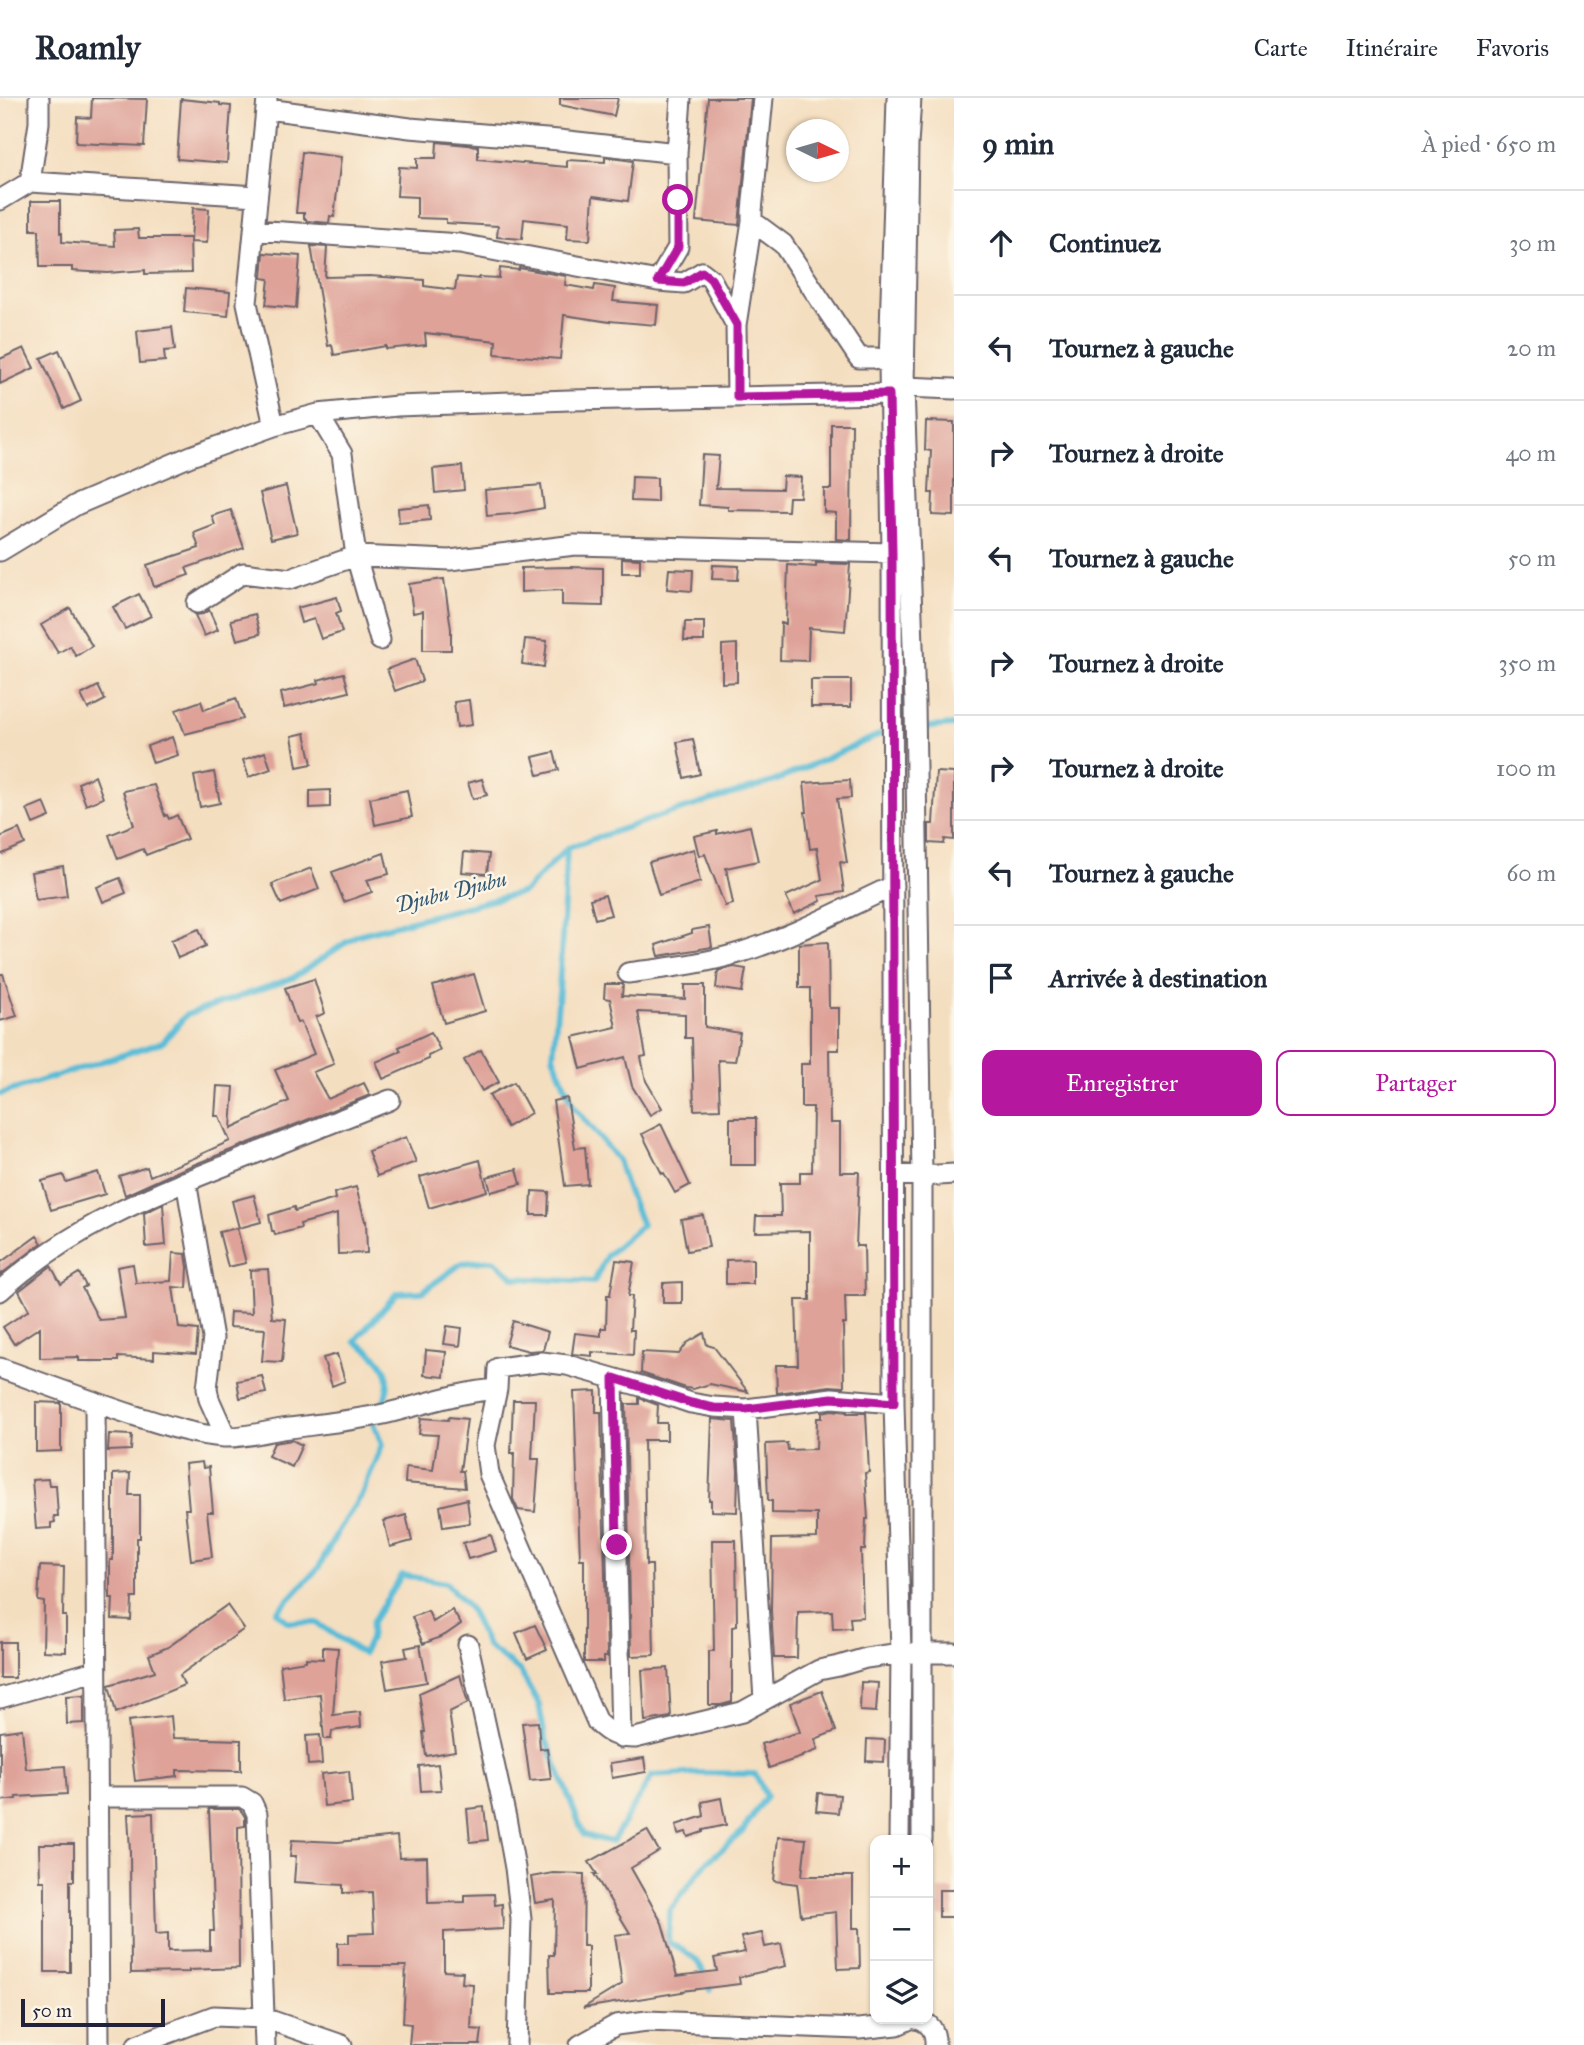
<!DOCTYPE html>
<html lang="fr">
<head>
<meta charset="utf-8">
<style>
	:root { --surface:#fff; --page:#f6f6f7; --text:#1f2937; --muted:#747a83; --line:#e0e1e3; --accent:#b5179e }
	body { margin:0; font-family:"IM FELL Great Primer",serif; background:var(--page); color:var(--text) }
	.controls { position:absolute; right:21px; bottom:21px; display:grid; overflow:hidden; border-radius:14px; box-shadow:0 2px 5px #0004 }
	.controls button { width:63px; height:63px; display:grid; place-items:center; padding:0; border:0; border-bottom:2px solid var(--line); background:var(--surface); color:var(--text); font:35px sans-serif }
	.compass { position:absolute; left:786px; top:21px; width:63px; height:63px; border-radius:50%; background:var(--surface); box-shadow:0 2px 5px #0004; rotate:95deg }
	.scale { position:absolute; left:21px; bottom:18px; width:144px; box-sizing:border-box; padding-left:7px; border:4px solid #22223b; border-top:0; font-size:19px; line-height:24px; white-space:nowrap; color:#22223b; -webkit-text-stroke:5px #fcf5e5; paint-order:stroke }
	.stop { position:absolute; width:21px; height:21px; margin:-16px; border:5px solid #b5179e; border-radius:50%; background:#fff }
	.stop.end { background:#b5179e; border-color:#fff; box-shadow:0 2px 7px #0008 }
	.list { margin:0; padding:0; list-style:none }
	h2 { display:flex; justify-content:space-between; align-items:center; height:91px; margin:0; padding:0 28px; font-size:30px }
	h2 small { font-size:23px; font-weight:400; color:var(--muted) }
	.list li { display:grid; grid-template-columns:46px 1fr auto; gap:21px; align-items:center; box-sizing:border-box; height:105px; padding:0 28px; border-top:2px solid var(--line) }
	.list b { display:block; font-size:26px; white-space:nowrap }
	.list em { font-size:23px; font-style:normal; color:var(--muted) }
	.actions { display:flex; gap:14px; padding:21px 28px }
	.actions a { flex:1; padding:16px 0; border:2px solid var(--accent); border-radius:14px; text-align:center; font-size:24px; color:var(--accent) }
	.actions .main { background:var(--accent); color:#fff }
	.icon { flex:none; width:38px; height:38px; fill:none; stroke:currentColor; stroke-width:2; stroke-linecap:round; stroke-linejoin:round }
	.map { position:relative; flex:none; width:954px; height:1947px; overflow:hidden }
	header { display:flex; align-items:center; gap:42px; box-sizing:border-box; height:98px; padding:0 35px; background:var(--surface); border-bottom:2px solid var(--line) }
	header strong { font-size:33px }
	nav { display:flex; gap:38px; margin-inline-start:auto; font-size:24px }
	main { display:flex }
	aside { flex:1; background:var(--surface) }
	.map>svg:first-child { display:block }
	.lines { fill:none; stroke-linecap:round; stroke-linejoin:round }
	.stream { stroke:#59bcd7; stroke-width:6 }
	.building { fill:#dea299 }
	.minor-casing { stroke:#6c646a; stroke-width:23 }
	.minor { stroke:#fff; stroke-width:19 }
	.route { stroke:#b5179e; stroke-width:9 }
	.labels { text-anchor:middle; stroke-width:5; stroke-linejoin:round; paint-order:stroke }
	.water-label { font-size:21px; font-style:italic; fill:#355872; stroke:#fcf5e5 }
</style>
</head>
<body>
<header>
<strong>Roamly</strong>
<nav><a>Carte</a><a>Itinéraire</a><a>Favoris</a></nav>
</header>
<main>
<div class="map">
<svg width="954" height="1947" viewBox="0 0 954 1947">
	<rect width="100%" height="100%" fill="#fcf5e5"/>
	<filter id="ink" filterUnits="userSpaceOnUse"><feTurbulence type="fractalNoise" baseFrequency=".0143" numOctaves="2"/><feDisplacementMap in="SourceGraphic" scale="14" xChannelSelector="R" yChannelSelector="G"/><feConvolveMatrix kernelMatrix="1 2 1 2 8 2 1 2 1" color-interpolation-filters="sRGB"/></filter>
	<filter id="wash" filterUnits="userSpaceOnUse"><feTurbulence type="fractalNoise" baseFrequency=".00686" numOctaves="4" result="noise"/><feDisplacementMap in="SourceGraphic" scale="28" xChannelSelector="R" yChannelSelector="G"/><feGaussianBlur stdDeviation="1.57" result="paint"/><feColorMatrix in="noise" values="0 0 0 0 0 0 0 0 0 0 0 0 0 0 0 0 0 1.4 0 .05"/><feComposite in="paint" operator="in"/></filter>
	<g filter="url(#wash)">
		<rect width="100%" height="100%" fill="#f4dec0"/>
		<g class="lines">
			<path class="stream" d="M567 750 559 893 553 958 573 1007 618 1062 626 1088 642 1127 607 1157 594 1184 515 1180 493 1162 462 1165 422 1194 397 1195 355 1243C395 1269 395 1283 374 1325L382 1347 361 1398 338 1433 319 1469 277 1514 288 1524 317 1525 363 1556 370 1541 372 1524 402 1477 446 1485 470 1511 487 1548 520 1573 539 1607 545 1639 584 1737 612 1744 652 1678 700 1675 755 1676 766 1698 742 1734 706 1765 670 1812 668 1844C694 1858 702 1862 710 1892
				M0 996 163 944 186 917 293 880 357 837 524 794 567 750 657 719 775 683 890 632 954 627"/>
		</g>
		<g id="blocks">
			<path class="building" d="M92 0 147 1 144 48 76 45 77 19 91 20Z
				M560 0H618L614 18 560 7Z
				M708 0H751L739 127 696 123Z
				M181 1 220 5V7L231 8 227 65 177 61Z
				M437 44 478 48V61L567 69V62L605 64V59L633 63 628 103 593 98 590 142 567 141 568 126 524 121 522 141 497 139 498 128 446 125V121L417 120V99L397 98 399 69 417 70V60H436Z
				M302 54 341 59 334 119 330 118 329 125 307 123 306 121H304V115H296Z
				M31 103H60V135H62V144L115 148 114 132 138 131 139 140H190L191 175 145 176V172L108 175 72 173V169H40L39 132H31Z
				M193 110 209 111 207 145 191 144Z
				M311 148 327 149 325 179 370 178 424 182V188L455 192 457 179 479 181V179L499 180 500 170 519 172V170L566 178 565 187 594 192 595 187 615 190 613 203 658 207 656 227 610 223V224L564 217 560 261 495 256 496 243 425 235 426 247 386 251V248L334 257 332 247 328 248Z
				M264 155 300 158 296 210 266 207 269 181 262 180Z
				M186 190 230 194 228 218 184 214Z
				M172 229 175 252 164 253 165 263 140 265 137 233Z
				M24 250 34 270 0 286V261Z
				M59 252 81 303 64 311 41 260Z
				M926 323 954 324V418L932 417 933 395H929L931 353 925 352Z
				M831 326H852L851 442 836 441V415L824 414V391H831Z
				M702 357 719 358 716 390 782 391 783 378 801 379 800 399H789L788 413 728 412V409L699 407Z
				M462 368 464 392 435 395 433 371Z
				M632 379 657 380V404L631 403Z
				M541 387 544 410 511 416 487 418 485 392Z
				M286 388 297 435 271 441 260 395Z
				M429 407 430 422 399 425 398 410Z
				M231 412 244 450 186 470 189 477 154 489 147 467 199 450 194 435 215 427 212 418Z
				M622 460 640 461V475H622Z
				M816 465 850 466 845 533 809 530 808 563 780 562 781 525 786 526 788 467 816 469Z
				M713 467 739 468 738 482 712 481Z
				M570 469 603 470V508L562 507V492L521 494V470Z
				M669 471 693 472 692 493 667 491Z
				M444 481 451 531V552H423V513L413 515 409 486Z
				M139 496 151 518 125 531 113 509Z
				M337 499 341 513 336 515 342 534 321 541 314 521 301 525 297 510Z
				M70 510 92 548 76 558 70 548 58 555 41 527Z
				M209 512 218 532 204 538 195 517 203 516Z
				M255 516 260 536 237 542 231 522Z
				M685 524H704V543H684Z
				M525 541 547 543 544 569 522 566Z
				M737 546V584L722 585V547Z
				M415 561 422 583 395 593 387 571Z
				M344 575 349 594 284 610 281 595 319 585 318 582Z
				M811 582H851V609H811Z
				M98 588 105 602 88 611 81 597Z
				M236 600 243 621 185 636 176 612 201 603 204 612Z
				M469 602 472 627 457 629 454 604Z
				M305 635 312 666 297 669 292 638Z
				M172 639 178 657 153 665 147 648Z
				M693 641 700 676 684 680 677 644Z
				M265 654 271 671 249 679 243 662Z
				M554 654 559 672 538 677 533 659Z
				M214 674 220 705 200 709 194 678Z
				M936 674 954 675V742L945 741 944 746 929 745V726H933Z
				M95 678 103 700 86 707 78 685Z
				M482 681 487 697 473 701 468 685Z
				M850 682 851 700 837 701 847 765 840 764 844 794 819 798 821 803 794 816 786 798 822 782 817 750 810 751 805 714H807L804 685Z
				M154 687 165 718 167 717 169 721 177 717 187 741 146 757 143 751 118 761 109 737 134 727 123 693Z
				M330 692V709L310 710V693Z
				M407 692 412 719 375 727 370 700Z
				M44 704 50 719 33 726 27 711Z
				M750 728 758 763 726 770 733 806 725 808 705 756 699 758 694 738 717 733V736Z
				M19 731 25 746 0 757V739Z
				M694 751 700 784 659 797 649 764Z
				M464 754 489 756 487 776 462 774Z
				M384 755 389 776 367 782 372 794 344 804 332 774Z
				M63 768 67 798 36 802 31 774Z
				M311 770 319 791 281 806 272 786Z
				M120 780 126 795 103 804 97 789Z
				M605 797 611 817 595 821 590 801Z
				M709 829 712 849 659 858 656 847 692 835V832Z
				M199 831 206 848 178 860 171 842Z
				M828 844 829 910H839V952H829L830 1025H840V1074H859L856 1148H864L865 1198H845L846 1226H843L844 1289 830 1288 777 1295 776 1267H798L796 1202H810V1133L755 1134 756 1118H781L780 1085H800V1074H812L813 1009H801V966H810V890H799V846Z
				M734 869 746 871 742 894 716 890 718 873Z
				M0 876H3L17 918 0 923Z
				M474 876 485 913 444 925 433 888Z
				M314 881 325 915 316 919 334 966 313 974 328 1001 364 985 370 997 183 1071 125 1097 119 1078 147 1069 150 1078 202 1057 201 1056 230 1043 219 1018H215L217 988 234 989 231 1030 289 1003 275 972 314 956 301 924 297 925 285 890Z
				M605 886H623L622 898 685 901V887H705V929L740 935 735 963 718 962 720 1011 694 1012 692 940H685V916L638 914 646 958 641 959 646 983 662 1010 650 1017 632 988 625 959 581 971 573 939 616 929 610 901 604 900Z
				M431 934 440 952 428 958 429 961 383 981 376 964 401 953 399 949Z
				M481 952 499 984 482 993 464 962Z
				M514 984 531 1015 507 1029 489 997Z
				M567 1000 575 1050 585 1049 588 1086 565 1088 553 1003Z
				M730 1020H756V1067H730Z
				M661 1026 690 1087 675 1095 664 1075 662 1076 642 1036Z
				M406 1039 416 1064 377 1078 368 1053Z
				M480 1062 487 1093 429 1110 420 1079Z
				M517 1071 521 1086 491 1094 487 1079Z
				M98 1074 105 1096 51 1112 42 1083 63 1077 66 1084Z
				M356 1089 365 1123H366L367 1155 338 1156 337 1116 300 1126 301 1130 275 1137 274 1133H272L269 1117 294 1109 295 1113 335 1101 334 1095Z
				M532 1093 549 1094 548 1117H531Z
				M254 1097 261 1124 239 1130 232 1103Z
				M163 1106 166 1147 146 1149 144 1115Z
				M703 1117 709 1149 687 1153 681 1121Z
				M237 1130 246 1165 228 1169 219 1134Z
				M37 1138 42 1145 0 1177V1165Z
				M173 1155 186 1156 188 1169 187 1190 173 1189 179 1230 198 1232 196 1256 154 1253V1261L118 1259V1263H79V1259L40 1260V1229L14 1246 3 1229 29 1212 19 1193 51 1168 61 1186 79 1175 86 1188 82 1190 99 1222 125 1220 117 1169 133 1166 136 1185 171 1183Z
				M753 1161V1186H726V1162Z
				M616 1162 634 1164 628 1198H632L630 1232H634L633 1257 592 1254V1258L572 1256 575 1235 601 1238V1230H606L607 1197H610Z
				M268 1171 272 1220 286 1221 282 1264 262 1263 265 1231 229 1229 230 1214 252 1215 250 1172Z
				M682 1184V1205H663V1185Z
				M513 1223 548 1234 543 1252 529 1253 506 1247Z
				M447 1228 462 1230 460 1248 444 1246Z
				M704 1235 707 1247 714 1249 748 1294 710 1286 693 1291 686 1290 641 1275 642 1254 679 1256 687 1245Z
				M426 1252 446 1254 444 1279 424 1277Z
				M337 1256 345 1283 332 1288 323 1260Z
				M262 1278 266 1295 240 1300 237 1283Z
				M596 1293V1314H601L607 1559H604V1564H584V1461H580L574 1294Z
				M639 1300 658 1307 657 1325H667V1342H644L646 1467H652L654 1557 631 1558 626 1306H639Z
				M513 1302H535L532 1361H539L535 1414 518 1412 513 1401 514 1355H511Z
				M36 1304 61 1305V1353L36 1354Z
				M832 1312 847 1314V1315H866L869 1374 865 1375 868 1421H866L865 1452H861L863 1519 850 1520 851 1530 833 1531 832 1513 798 1514 797 1560H774L771 1513 772 1441 817 1440V1416L772 1415V1403H768L766 1346 787 1345 788 1352 816 1351 817 1320H822V1314Z
				M449 1319 467 1321 460 1373H463L465 1390 405 1385 406 1369 433 1372 438 1337 419 1336 421 1320 448 1322Z
				M712 1321 734 1323 738 1373 737 1414 711 1413V1402H709Z
				M109 1336 132 1337 131 1352 108 1353Z
				M292 1342 302 1347 292 1369 268 1358 274 1345Z
				M202 1364 203 1370 209 1369 213 1414H207L212 1459 191 1462 185 1411H189L185 1366Z
				M130 1375 129 1397H140V1440H137V1500H132L131 1522 112 1521 113 1500H110V1462H113V1376Z
				M48 1381 49 1387H56L58 1418H54L55 1424 51 1425V1430L36 1431 32 1382Z
				M467 1401 470 1425 443 1429 440 1408Z
				M406 1417 412 1443 390 1449 384 1423Z
				M491 1437 496 1453 468 1461 463 1445Z
				M712 1442H736L737 1528 732 1529V1604L721 1607H709V1553H714Z
				M40 1468 64 1469 63 1518H66V1554L43 1553 44 1504 38 1503Z
				M227 1507 244 1531 180 1577 184 1587 116 1615 109 1587 155 1573 149 1557 168 1549Z
				M452 1512 461 1526 445 1537 423 1546 412 1519 428 1513 433 1524Z
				M535 1527 547 1552 527 1561 516 1535Z
				M0 1544H15V1580H0Z
				M420 1547 427 1584 387 1591 382 1563 407 1559 405 1550Z
				M323 1549 338 1550 333 1617 360 1614 361 1629 332 1633 331 1641H324L320 1596 284 1601 280 1567 306 1563V1560L323 1561Z
				M668 1570 671 1619 645 1623 642 1572Z
				M460 1577 468 1605 449 1614 455 1653 426 1658 423 1634H425L419 1595Z
				M861 1584 878 1585 876 1614 860 1613Z
				M822 1593 836 1633 815 1641 818 1652 802 1658V1659L769 1670 761 1646 800 1634 790 1605Z
				M84 1597V1625L67 1626 66 1598Z
				M171 1618 173 1640 241 1642V1673L177 1672V1678L135 1683 128 1623Z
				M538 1624 540 1651 547 1650 551 1681 530 1683 522 1625Z
				M22 1631 26 1671 65 1668 67 1696 16 1699 17 1701 0 1703V1634Z
				M320 1637 322 1666 308 1667 306 1638Z
				M867 1641 885 1642 884 1664 866 1663Z
				M644 1660 646 1674 612 1680 610 1665Z
				M438 1666 441 1692 421 1693 419 1668Z
				M349 1673 352 1705 324 1708 321 1676Z
				M818 1695 840 1697 838 1715 816 1713Z
				M721 1700 726 1727 703 1732V1734L688 1739 686 1734 678 1736 676 1727 704 1718 702 1704Z
				M484 1709 488 1742 470 1744 467 1711Z
				M209 1711H239L242 1714 245 1719V1728L238 1729 239 1870 189 1872V1874L131 1875 130 1754 128 1716 153 1715 156 1836 168 1835V1853L210 1852V1833H214Z
				M647 1732 659 1753 631 1770 662 1825 677 1878 717 1873 714 1860 745 1854 741 1839 762 1835 765 1849 781 1846 786 1868 739 1879 740 1886 682 1893V1894L583 1910 622 1886 615 1837 630 1835 594 1776H597L589 1764Z
				M397 1738 399 1760 427 1759 428 1805 465 1804V1797L494 1796 495 1807 502 1806 503 1831 444 1834V1873L463 1874 462 1885 473 1886 471 1931 482 1932 480 1947H409L411 1926 403 1925 406 1868H338V1845H349V1836L374 1835 372 1794 343 1795V1787L294 1784 296 1758H290L292 1742 338 1744Z
				M778 1739 806 1741 802 1778H853V1830H859L860 1870 838 1871 836 1814 801 1818 797 1786 774 1783Z
				M39 1746H74V1783H70V1874H45V1783H40Z
				M553 1775 584 1776 583 1848H588V1895H550L549 1857H554L555 1802 535 1805 531 1779Z
				M939 1792H954V1819H939Z"/>
		</g>
	</g>
	<g filter="url(#ink)">
		<use href="#blocks" fill-opacity="0" stroke="#6c646a" stroke-width="2"/>
		<g class="lines">
			<defs>
				<path id="minor" d="M681 0 677 55 678 149 658 183 684 185 702 174 711 181 736 227 737 299
					M763 0 752 113V123L783 146 859 260H876L889 266
					M897 0 889 266 892 455 894 1305 901 1555 899 1742
					M911 0 908 47 904 289 915 605 922 1078V1742
					M267 1 247 205 274 328
					M267 11 410 30 559 42 677 55
					M30 84 39 25V0
					M0 102 30 84 257 98
					M254 132 460 146 658 183
					M736 227 752 123
					M318 316 342 356 356 458 380 542
					M0 453 76 407 191 358 274 328 318 316 397 308 570 302 889 296 904 289 954 291
					M197 505 243 475 290 481 356 458 450 462 575 447 892 455
					M628 875C665 870 703 866 739 855 792 839 843 811 893 788
					M894 1076 922 1078 954 1076
					M186 1083 213 1240 207 1290 209 1301 226 1339
					M0 1193C68 1131 152 1096 237 1063 288 1042 339 1022 390 1002
					M0 1270C45 1286 90 1303 136 1318 165 1327 194 1337 224 1339 244 1340 263 1334 282 1331 318 1326 353 1323 388 1315 425 1306 459 1294 497 1291
					M613 1281 621 1640
					M95 1304C95 1519 98 1733 99 1947
					M894 1305 832 1300 746 1311 714 1309 691 1305 644 1289 567 1267 542 1264 498 1270 497 1291 485 1347 489 1376 597 1624C609 1636 618 1640 635 1640L742 1614 819 1572 839 1568 866 1560 901 1555H954
					M746 1311 764 1602
					M468 1547 506 1720 515 1770 521 1821 517 1947
					M0 1600 95 1573
					M98 1699H242L252 1705 257 1716 265 1947
					M916 1921C930 1924 936 1933 935 1947
					M137 1947 214 1918 264 1920 342 1947
					M580 1947 616 1927 647 1923 859 1931 897 1927 910 1921"/>
			</defs>
			<use href="#minor" class="minor-casing"/>
			<use href="#minor" class="minor"/>
		</g>
	</g>
	<g class="lines" filter="url(#ink)">
		<path class="route" d="M617 1447 614 1280 691 1305 714 1310 746 1311 832 1300 894 1305 892 455 889 296 737 299V227L711 181 702 174 684 185 658 183 678 149V102"/>
	</g>
	<g class="labels">
		<g class="water-label">
			<text transform="translate(451 794) rotate(-14)" y="7">Djubu Djubu</text>
		</g>
	</g>
</svg>
<div class="controls">
<button>+</button>
<button>−</button>
<button><svg class="icon" aria-label="layers" viewBox="0 0 24 24"><path d="M12 4l9 5-9 5-9-5zM3 14l9 5 9-5"/></svg></button>
</div>
<svg class="compass" viewBox="-18 -18 36 36"><path d="M0-13l5 13h-10z" fill="#e53935"/><path d="M0 13l5-13h-10z" fill="#747a83"/></svg>
<div class="scale">50 m</div>
<div class="stop" style="left:678px;top:102px"></div>
<div class="stop end" style="left:617px;top:1447px"></div>
</div>
<aside>
<h2>9 min<small>À pied · 650 m</small></h2>
<ul class="list">
<li><svg class="icon" aria-label="ahead" viewBox="0 0 24 24"><path d="M12 20V5M6 11l6-6 6 6"/></svg><div><b>Continuez</b></div><em>30 m</em></li>
<li><svg class="icon" aria-label="left" viewBox="0 0 24 24"><path d="M17 20v-9H6M10 6l-5 5 5 5"/></svg><div><b>Tournez à gauche</b></div><em>20 m</em></li>
<li><svg class="icon" aria-label="right" viewBox="0 0 24 24"><path d="M7 20v-9h11M14 6l5 5-5 5"/></svg><div><b>Tournez à droite</b></div><em>40 m</em></li>
<li><svg class="icon" aria-label="left" viewBox="0 0 24 24"><path d="M17 20v-9H6M10 6l-5 5 5 5"/></svg><div><b>Tournez à gauche</b></div><em>50 m</em></li>
<li><svg class="icon" aria-label="right" viewBox="0 0 24 24"><path d="M7 20v-9h11M14 6l5 5-5 5"/></svg><div><b>Tournez à droite</b></div><em>350 m</em></li>
<li><svg class="icon" aria-label="right" viewBox="0 0 24 24"><path d="M7 20v-9h11M14 6l5 5-5 5"/></svg><div><b>Tournez à droite</b></div><em>100 m</em></li>
<li><svg class="icon" aria-label="left" viewBox="0 0 24 24"><path d="M17 20v-9H6M10 6l-5 5 5 5"/></svg><div><b>Tournez à gauche</b></div><em>60 m</em></li>
<li><svg class="icon" aria-label="arrive" viewBox="0 0 24 24"><path d="M6 21V4h12l-3 4 3 4H6"/></svg><div><b>Arrivée à destination</b></div></li>
</ul>
<div class="actions"><a class="main">Enregistrer</a><a>Partager</a></div>
</aside>
</main>
</body>
</html>
